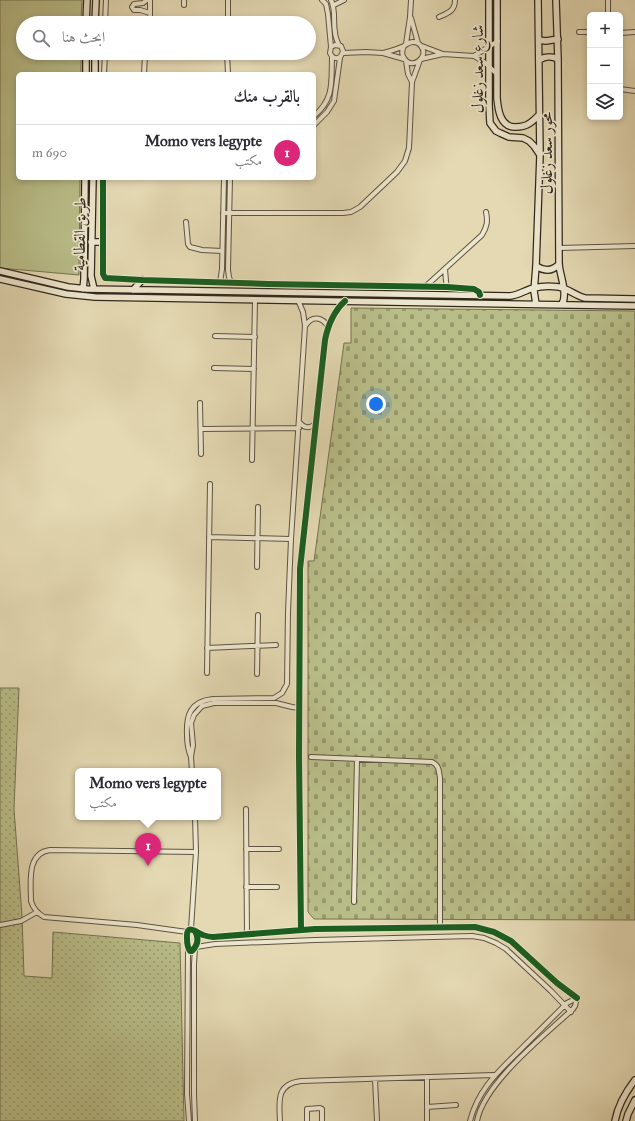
<!DOCTYPE html>
<html lang="ar">
<head>
<meta charset="utf-8">
<style>
	:root { --surface:#fff; --page:#f7f7f7; --text:#2b2b33; --muted:#7c7c81; --line:#e1e1e2; --accent:#db2777 }
	body { margin:0; font-family:"IM FELL Great Primer",Amiri,serif; background:var(--page); color:var(--text); direction:rtl }
	.controls { position:absolute; right:12px; top:12px; display:grid; overflow:hidden; border-radius:6px; box-shadow:0 2px 6px #0003 }
	.controls button { width:36px; height:36px; display:grid; place-items:center; padding:0; border:0; border-bottom:1px solid var(--line); background:var(--surface); color:var(--text); font:20px sans-serif }
	.you { position:absolute; left:376px; top:404px; width:14px; height:14px; margin:-10px; border:3px solid #fff; border-radius:50%; background:#1a73e8; box-shadow:0 0 0 6px #1a73e833 }
	.badge { display:grid; place-items:center; width:26px; height:26px; border-radius:50%; background:var(--accent); color:#fff; font-size:13px; font-weight:700 }
	.pin { position:absolute; translate:-50% -33px; filter:drop-shadow(0 1px 2px #0008) }
	.pin::after { content:''; position:absolute; top:21px; width:14px; height:12px; background:inherit; clip-path:polygon(0 0,100% 0,50% 100%) }
	.popup { position:absolute; left:75px; top:768px; width:146px; height:52px; box-sizing:border-box; display:grid; place-content:center; border-radius:6px; background:var(--surface); filter:drop-shadow(0 1px 3px #0005); font-size:13px; white-space:nowrap; color:var(--muted) }
	.popup b { font-size:15px; color:var(--text) }
	.popup::after { content:''; position:absolute; left:50%; top:100%; margin-left:-8px; border:8px solid transparent; border-top-color:var(--surface) }
	.list { margin:0; padding:0; list-style:none }
	h2 { display:flex; justify-content:space-between; align-items:center; height:52px; margin:0; padding:0 16px; font-size:17px }
	h2 small { font-size:13px; font-weight:400; color:var(--muted) }
	.list li { display:grid; grid-template-columns:26px 1fr auto; gap:12px; align-items:center; box-sizing:border-box; height:56px; padding:0 16px; border-top:1px solid var(--line) }
	.list b { display:block; font-size:15px; white-space:nowrap }
	.list p { margin:0; font-size:13px; white-space:nowrap; color:var(--muted) }
	.list em { font-size:13px; font-style:normal; color:var(--muted) }
	.icon { flex:none; width:22px; height:22px; fill:none; stroke:currentColor; stroke-width:2; stroke-linecap:round; stroke-linejoin:round }
	.map { position:relative; flex:none; width:635px; height:1121px; overflow:hidden; direction:ltr }
	.search { position:absolute; background:var(--surface); box-shadow:0 2px 6px #0003; left:16px; top:16px; width:300px; height:44px; display:flex; align-items:center; gap:10px; box-sizing:border-box; padding:0 14px; border-radius:22px; color:var(--muted); font-size:15px }
	.panel { position:absolute; background:var(--surface); box-shadow:0 2px 6px #0003; left:16px; top:72px; width:300px; height:108px; border-radius:6px; direction:rtl }
	.map>svg:first-child { display:block }
	.grass { fill:url(#grass-dots); stroke:#757352 }
	.cemetery { fill:url(#cemetery-stones); stroke:#757352 }
	.green { fill:#b9be89; stroke:#757352 }
	.lines { fill:none; stroke-linecap:round; stroke-linejoin:round }
	.street-casing { stroke:#5e5442; stroke-width:6 }
	.secondary-casing { stroke:#31281c; stroke-width:8 }
	.street { stroke:#ede6ce; stroke-width:4 }
	.secondary { stroke:#ede6ce; stroke-width:5.5 }
	.cycleway-casing { stroke:#ede6ce; stroke-width:8 }
	.cycleway { stroke:#1b5e20; stroke-width:6 }
	.labels { text-anchor:middle; stroke-width:3.5; stroke-linejoin:round; paint-order:stroke }
	.street-label { font-size:16px; fill:#31281c; stroke:#ede6ce }
</style>
</head>
<body>
<div class="map">
<svg width="635" height="1121" viewBox="0 0 635 1121">
	<defs>
		<pattern id="grass-dots" width="8" height="8" patternUnits="userSpaceOnUse"><rect width="8" height="8" fill="#b9be89"/><path d="M2 2h.1M6 6h.1" fill="none" stroke="#979a6f" stroke-width="1.8" stroke-linecap="round"/></pattern>
		<pattern id="cemetery-stones" width="16" height="16" patternUnits="userSpaceOnUse"><rect width="16" height="16" fill="#b9be89"/><path d="M2 7V4a2 2 0 0 1 4 0v3zM10 15v-3a2 2 0 0 1 4 0v3z" fill="#979a6f"/></pattern>
	</defs>
	<rect width="100%" height="100%" fill="#e4d9b3"/>
	<filter id="stains"><feTurbulence type="fractalNoise" baseFrequency=".005" numOctaves="4"/><feColorMatrix values="0 0 0 0 .2 0 0 0 0 .09 0 0 0 0 .02 0 0 0 .5 -.17"/></filter>
	<radialGradient id="worn" r=".72"><stop offset=".6" stop-color="#630" stop-opacity="0"/><stop offset="1" stop-color="#630" stop-opacity=".3"/></radialGradient>
	<path class="grass" d="M0 688H19L14 809 22 916 24 976 52 978 53 932 180 943 184 1121H0Z"/>
	<path class="cemetery" d="M351 308 635 311V920L314 919 308 912V561H314L344 343H351Z"/>
	<path class="green" d="M0 0H82L81 23H23V53H81V74H18V178H80L79 275 0 268Z"/>
	<g class="lines">
		<defs>
			<path id="street" d="M147 0 143 3 134 4 132 7 134 10H140L150 13
				M150 0V23
				M184 0V5
				M322 0 326 4 328 14 331 47 330 53C332 58 337 60 341 56L343 51 341 46 335 45 331 47
				M331 0C336 10 333 22 335 32 335 37 337 41 339 45
				M334 5 344 0
				M608 15V0
				M439 17C448 13 455 11 455 0
				M411 18 418 43
				M105 23 106 0
				M228 23V0
				M579 32H590
				M620 33 635 32
				M406 44 410 17 411 0
				M422 46 443 54 474 56 484 62 497 74
				M144 53 147 56H150L155 53
				M155 53 227 56
				M227 53 228 74
				M343 53 366 52 383 53 404 59
				M383 53C390 51 398 49 404 46 407 44 409 42 413 42 416 42 419 43 421 46 430 57 411 71 404 58 401 54 402 50 404 46
				M474 56 498 41
				M421 59 443 54
				M406 61 408 74 412 82
				M104 74 105 53
				M144 74 145 55
				M620 89 635 91
				M314 116C335 98 331 82 332 56
				M314 125 327 112 334 101 340 58
				M103 178V274L105 278 142 280 268 284 447 287 474 289 479 292 480 295
				M230 178 228 270 229 277 231 283
				M223 213H343L351 212 360 207 397 172 405 161 409 148 412 82 420 60
				M186 222 188 244 190 247 202 250 222 251
				M559 248 635 246
				M445 269 446 281 447 287
				M220 283 222 269 224 178
				M426 286 482 235C487 227 488 221 486 212
				M306 325C312 315 323 317 328 327
				M215 336 255 337
				M214 368 254 369
				M200 403 201 454
				M299 422C304 428 309 429 315 424
				M201 429 299 428
				M252 460 255 300
				M209 537 291 539
				M257 567 258 507
				M207 648 276 645
				M207 673 210 484
				M257 674 258 615
				M191 757C188 750 187 743 187 735 186 716 190 701 213 699L274 698 282 693 287 684 288 612 291 539 305 326 303 312 298 300
				M311 757 432 762C439 765 439 771 440 778V927
				M192 771 191 757 193 745 191 723 194 715 202 706 214 703H276L292 707 299 708
				M246 809 247 935
				M246 849H279
				M246 887H277
				M354 902 357 759
				M0 925 21 921 37 912
				M191 929 196 852 195 817
				M301 930 299 756 300 569 325 340C328 325 333 312 345 301
				M195 931C199 938 198 945 192 951H190C187 947 187 942 187 938 186 923 196 932 203 935 206 936 209 937 213 937L315 929 475 927 494 932 511 941 557 983 577 998
				M187 932 137 925 44 917C37 913 33 908 31 901 31 883 26 853 50 850L196 852
				M196 947 215 944 315 940 472 936 484 938 496 943 506 949 551 991 571 1012
				M188 949 187 1094 189 1121
				M427 1077V1121
				M375 1079 377 1121
				M427 1107 456 1105
				M195 1121 194 1094V964L195 948
				M280 1121C279 1101 276 1084 301 1081L494 1075
				M307 1121V1109L320 1108 322 1109V1121
				M470 1121C478 1089 499 1071 521 1049 537 1033 552 1018 567 1003L577 998
				M477 1121C484 1083 545 1035 573 1009L575 1006 577 998"/>
			<path id="secondary" d="M489 0V105L490 123 496 131 500 133 509 137 523 138 529 141 534 146 540 155
				M497 0V98C498 109 500 127 515 127 520 127 526 126 530 123 533 121 536 118 539 115
				M556 0 558 59 559 264C560 276 568 294 562 304
				M86 23 87 0
				M95 23 96 0
				M539 40 546 41 558 39
				M539 60C546 56 551 56 558 59
				M86 74V53
				M95 74V53
				M93 178 91 276 94 289
				M91 242H102
				M536 266C544 271 552 272 559 264
				M0 271 68 287 87 289 510 296C519 295 525 290 534 288 541 286 552 286 559 287 569 289 576 296 585 298L635 299
				M0 279 66 294 95 297 635 306
				M83 289 84 279 85 178
				M133 290 142 280
				M536 304 534 291 536 266 540 155 538 0
				M615 1121C618 1105 625 1093 635 1080
				M626 1121 628 1114 635 1100"/>
		</defs>
		<use href="#street" class="street-casing"/>
		<use href="#secondary" class="secondary-casing"/>
		<use href="#street" class="street"/>
		<use href="#secondary" class="secondary"/>
		<defs>
			<path id="cycleway" d="M103 178V274L105 278 142 280 268 284 447 287 474 289 479 292 480 295
				M301 930 299 756 300 569 325 340C328 325 333 312 345 301
				M195 931C199 938 198 945 192 951H190C187 947 187 942 187 938 186 923 196 932 203 935 206 936 209 937 213 937L315 929 475 927 494 932 511 941 557 983 577 998"/>
		</defs>
		<use href="#cycleway" class="cycleway-casing"/>
		<use href="#cycleway" class="cycleway"/>
	</g>
	<g class="labels">
		<g class="street-label">
			<text transform="translate(477 69) rotate(-90)" y="6">شارع سعد زغلول</text>
			<text transform="translate(546 153) rotate(-90)" y="6">محور سعد زغلول</text>
			<text transform="translate(79 234) rotate(-89)" y="6">طريق القطامية</text>
		</g>
	</g>
	<rect width="100%" height="100%" filter="url(#stains)"/>
	<rect width="100%" height="100%" fill="url(#worn)"/>
</svg>
<div class="controls">
<button>+</button>
<button>−</button>
<button><svg class="icon" aria-label="layers" viewBox="0 0 24 24"><path d="M12 4l9 5-9 5-9-5zM3 14l9 5 9-5"/></svg></button>
</div>
<div class="you"></div>
<div class="pin badge" style="left:148px;top:866px">1</div>
<div class="popup"><b>Momo vers legypte</b>مكتب</div>
<div class="search"><svg class="icon" aria-label="search" viewBox="0 0 24 24"><circle cx="10" cy="10" r="6"/><path d="M15 15l6 6"/></svg>ابحث هنا</div>
<section class="panel">
<h2>بالقرب منك<small></small></h2>
<ul class="list">
<li><span class="badge">1</span><div><b>Momo vers legypte</b><p>مكتب</p></div><em>690 m</em></li>
</ul>
</section>
</div>
</body>
</html>
